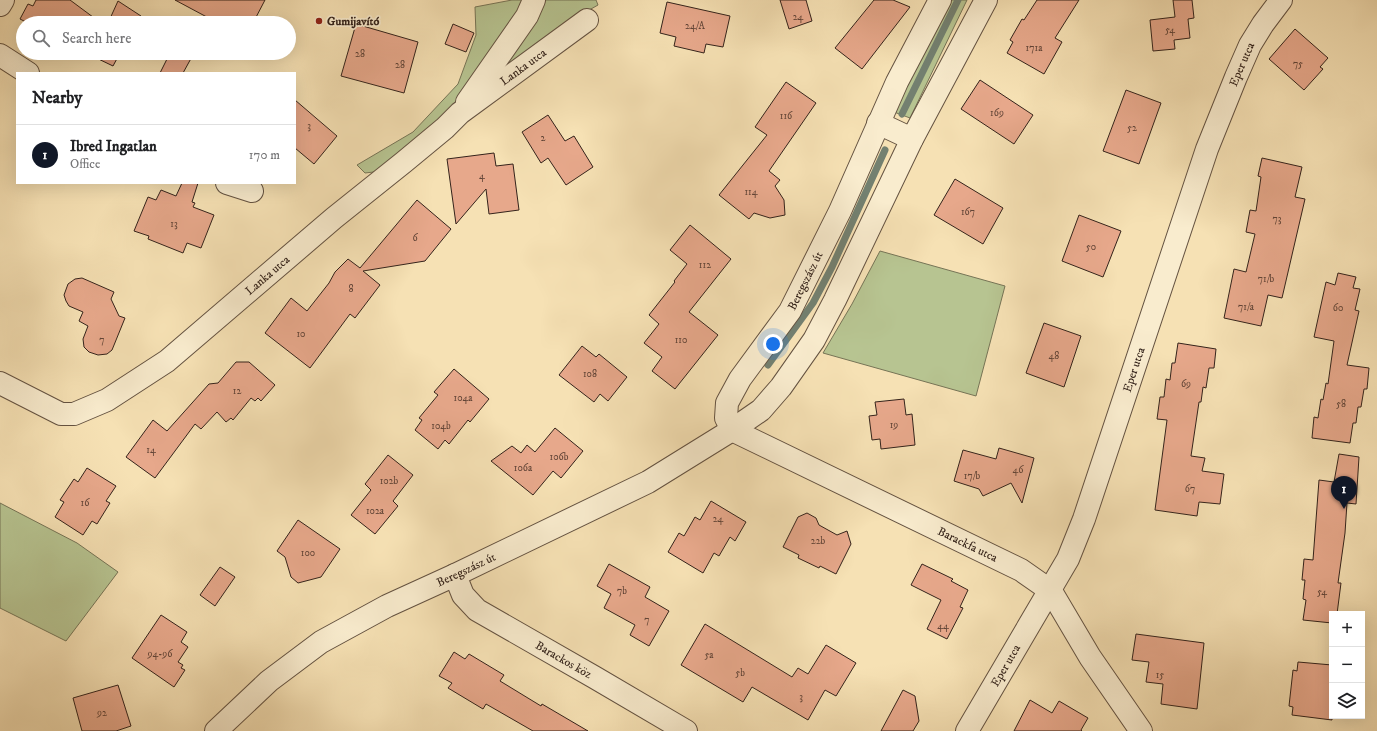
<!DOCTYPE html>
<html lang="en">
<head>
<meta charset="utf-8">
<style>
	:root { --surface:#fff; --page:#f6f6f6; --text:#202124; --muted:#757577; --line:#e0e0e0; --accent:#111827 }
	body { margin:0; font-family:"IM FELL DW Pica",serif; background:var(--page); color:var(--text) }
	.controls { position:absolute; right:12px; bottom:12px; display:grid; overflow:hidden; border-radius:0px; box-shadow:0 4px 16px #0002 }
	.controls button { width:36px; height:36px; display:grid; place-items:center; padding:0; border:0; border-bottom:1px solid var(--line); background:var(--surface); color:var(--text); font:20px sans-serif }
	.you { position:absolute; left:773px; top:344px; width:14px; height:14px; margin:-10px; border:3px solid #fff; border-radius:50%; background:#1a73e8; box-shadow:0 0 0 6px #1a73e833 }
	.badge { display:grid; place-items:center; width:26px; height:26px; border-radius:50%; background:var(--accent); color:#fff; font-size:13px; font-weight:700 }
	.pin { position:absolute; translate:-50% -33px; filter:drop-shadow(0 1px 2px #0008) }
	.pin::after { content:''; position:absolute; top:21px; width:14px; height:12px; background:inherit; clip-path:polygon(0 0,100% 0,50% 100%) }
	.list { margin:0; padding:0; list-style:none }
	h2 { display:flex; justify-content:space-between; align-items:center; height:52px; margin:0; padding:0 16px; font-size:17px }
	h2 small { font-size:13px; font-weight:400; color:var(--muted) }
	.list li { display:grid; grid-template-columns:26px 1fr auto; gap:12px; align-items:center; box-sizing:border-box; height:60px; padding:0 16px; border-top:1px solid var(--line) }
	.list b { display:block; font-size:15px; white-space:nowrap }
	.list p { margin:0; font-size:13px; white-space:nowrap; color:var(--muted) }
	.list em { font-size:13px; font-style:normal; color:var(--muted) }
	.icon { flex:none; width:22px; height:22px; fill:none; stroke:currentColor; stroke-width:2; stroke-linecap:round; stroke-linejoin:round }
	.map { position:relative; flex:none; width:1377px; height:731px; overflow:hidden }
	.search { position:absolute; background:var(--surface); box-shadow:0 4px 16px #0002; left:16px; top:16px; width:280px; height:44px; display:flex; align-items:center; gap:10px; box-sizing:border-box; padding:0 14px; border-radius:22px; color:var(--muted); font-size:15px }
	.panel { position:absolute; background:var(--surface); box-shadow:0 4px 16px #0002; left:16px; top:72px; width:280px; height:112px; border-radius:0px }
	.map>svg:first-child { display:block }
	.green { fill:#b7c491; stroke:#767456 }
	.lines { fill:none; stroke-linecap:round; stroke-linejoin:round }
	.stream { stroke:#738070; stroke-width:7 }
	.building { fill:#e7a88b; stroke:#34231b }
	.minor-casing { stroke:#645241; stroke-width:24 }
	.minor { stroke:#f9ecce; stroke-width:22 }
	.poi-dot { fill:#8f2418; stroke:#f9ecce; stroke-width:1.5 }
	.labels { text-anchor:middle; stroke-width:3.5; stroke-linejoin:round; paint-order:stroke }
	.number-label { font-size:10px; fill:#614437 }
	.poi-label { font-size:12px; font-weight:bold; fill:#34231b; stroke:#f9ecce; text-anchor:start }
	.street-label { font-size:12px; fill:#34231b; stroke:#f9ecce }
</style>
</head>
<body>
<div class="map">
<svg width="1377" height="731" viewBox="0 0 1377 731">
	<rect width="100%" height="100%" fill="#f6e1b4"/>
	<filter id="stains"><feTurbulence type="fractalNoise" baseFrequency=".005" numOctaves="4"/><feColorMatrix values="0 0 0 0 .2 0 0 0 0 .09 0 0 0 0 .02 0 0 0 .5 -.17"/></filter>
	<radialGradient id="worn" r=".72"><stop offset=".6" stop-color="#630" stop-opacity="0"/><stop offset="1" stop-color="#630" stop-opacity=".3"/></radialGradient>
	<path class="green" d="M512 0H525L471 82 433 130 382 171 365 173 357 165 413 132 458 84 476 35 475 7Z
		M543 0H596L598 5 561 26 486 84Z
		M948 0H967L910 118 894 112Z
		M880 251 1005 286 976 396 823 353 852 304Z
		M0 503 77 543 118 572 66 641 0 608Z"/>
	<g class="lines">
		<path class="stream" d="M902 114 958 0
			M768 365 813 303 832 267 885 150"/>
	</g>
	<path class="building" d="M36 0H70L101 23H28L20 19 28 4 33 6Z
		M175 0H265L253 23H218Z
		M780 0H806L812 21 789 29Z
		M874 0H893L910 7 862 69 835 48Z
		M1037 0H1079L1055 38 1062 42 1044 74 1007 53 1013 42 1010 40 1022 19 1024 20Z
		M1173 0H1192L1194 18 1188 19 1190 38 1174 40 1175 49 1153 51 1150 20 1175 17Z
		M118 1 141 16 137 23H108Z
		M667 2 730 16 723 47 706 44 704 53 674 46 676 37 660 33Z
		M356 24 418 42 404 93 341 76Z
		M453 24 474 33 466 52 445 44Z
		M1295 29 1328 58 1320 67 1323 69 1304 90 1269 59Z
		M86 53H120L113 66Z
		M170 53H194L183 73H160Z
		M980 80 1033 115 1014 144 961 109Z
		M786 82 816 103 769 171 780 180 775 186 784 200 785 215 770 218 754 213 749 219 719 195 767 135 755 127Z
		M1126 90 1161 103 1139 164 1103 151Z
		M295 100 337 136 314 164 295 148Z
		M548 115 565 141 574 136 593 167 566 185 548 158 541 163 522 132Z
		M494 153 496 166 513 164 519 210 489 214 486 189 456 224 447 159Z
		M1262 158 1302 167 1295 197 1305 199 1282 298 1268 295 1261 326 1224 318 1234 269 1246 272 1255 234 1246 232 1250 210 1256 211 1261 177 1258 176Z
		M955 179 1003 208 983 244 934 215Z
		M182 183H198L192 202 195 203 193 207 214 215 201 248 187 243 183 253 148 239 149 236 134 231 148 197 156 200 161 190 176 196Z
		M417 200 451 229 425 261 363 271 380 285 355 318 350 314 310 368 265 333 291 298 307 311 329 283 335 272 348 259 360 268Z
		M1079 215 1121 231 1103 277 1062 261Z
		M690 225 731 259 689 312 718 335 675 389 652 371 662 357 644 343 659 324 649 315 675 282 674 281 687 264 670 250Z
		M1338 273 1356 277 1353 288 1360 289 1355 310 1359 311 1347 365 1369 368 1367 389H1364L1361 407H1358L1356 423H1353L1350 443 1312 438 1314 417 1318 418 1321 399 1323 400 1326 383 1328 384 1334 341 1314 337 1326 282 1335 285Z
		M82 278 114 292 111 299 119 316 125 318 112 350 107 354 98 355 89 352 84 347 83 339 88 326 79 321 83 312 69 306 66 301 64 295 68 284 75 279Z
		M1044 323 1081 336 1064 387 1026 373Z
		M1178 343 1216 349 1214 368H1209L1206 388 1203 387 1201 402H1199L1191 456 1205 458 1202 471 1224 474 1220 504 1199 502 1197 516 1155 510 1167 420 1157 419 1160 397H1164L1166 379 1170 380 1172 363H1175Z
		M582 346 596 357 599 354 627 377 608 401 600 394 594 402 559 375Z
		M236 362H249L275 385 261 401 258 398 255 401 251 398 233 420 231 418 226 422 217 412 201 429 195 424 155 478 126 457 153 420 167 431 209 384 218 383Z
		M454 369 489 399 470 422 468 420 449 444 445 440 438 449 415 430 422 420 419 418 438 395 434 392Z
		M904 399 906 415 912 414 915 445 881 449 880 439 872 440 869 416 877 415 875 402Z
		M555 428 583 451 561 478 553 471 533 495 491 461 512 446 521 453 527 445 535 452Z
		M999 448 1034 458 1022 503 1011 483 983 496 979 489 954 481 963 450 996 459Z
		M1339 454 1359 457 1356 504 1347 503 1345 533 1338 583H1341L1337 614H1332V623L1303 620 1306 600 1303 599 1305 580H1302L1304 559 1313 560 1319 480 1334 482Z
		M388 455 413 475 393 501 398 506 375 534 351 515 371 490 365 484Z
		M87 468 116 486 106 501 110 503 97 524 92 521 83 535 55 517 64 502 60 500 74 479 78 482Z
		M711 501 746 522 735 541 730 537 719 556 714 553 703 573 668 552 679 533 684 536 695 517 700 520Z
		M807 513 816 518 819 525 837 535 847 531 851 544 836 574 820 566 819 568 798 558 799 555 783 547 798 517Z
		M298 520 340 549 321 577 298 583 291 577 285 557 277 551Z
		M609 564 650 587 645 597 669 611 649 646 630 635 635 625 604 608 611 594 597 586Z
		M922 564 953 579 951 581 968 590 960 607 963 608 947 639 927 629 941 600 911 585Z
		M220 567 235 577 215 606 200 595Z
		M161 615 187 632 181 642 188 647 178 662 183 665 181 668 185 670 174 687 132 658Z
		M705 624 792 677 798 668 808 674 826 645 856 663 836 696 825 690 808 720 752 687 743 702 681 665Z
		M1136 634 1204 643 1197 709 1161 704 1163 684 1146 682 1149 662 1132 660Z
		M454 652 465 659 469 654 504 675 500 681 541 706 542 704 588 731H533L486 704 483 709 448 688 452 683 439 676Z
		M1298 662 1332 665V720L1292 715 1293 707 1289 706 1293 670 1297 671Z
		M118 685 131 726 116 731H82L73 698Z
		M903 690 915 696 919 721 913 731H881Z
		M1030 700 1052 713 1059 701 1088 718 1081 730 1082 731H1014Z"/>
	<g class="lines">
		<defs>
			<g id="minor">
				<path d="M0 5 3 0"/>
				<path d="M0 55 28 73"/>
				<path d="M467 102 527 16 534 0"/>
				<path d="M878 123 912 139"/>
				<path d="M227 183 252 191"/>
				<path id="s1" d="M0 383 61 414H74L107 400 167 361 334 218 404 162 445 128 460 113 587 20"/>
				<path id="s2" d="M732 430 1021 570 1051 591 1090 657 1141 731"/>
				<path id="s3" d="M732 430 726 418 727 403 740 379 790 311 840 211 897 82 940 0"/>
				<path id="s4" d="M455 575 463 595 477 610 594 677 686 731"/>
				<path id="s5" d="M216 731 269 681 321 642 387 606 455 575 648 482 732 430 761 410 781 387 814 340 835 300 912 139 986 0"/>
				<path id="s6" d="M967 731 1068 559 1084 519 1207 149 1236 77 1250 45 1263 24 1281 0"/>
			</g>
		</defs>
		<use href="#minor" class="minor-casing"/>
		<use href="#minor" class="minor"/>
	</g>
	<circle class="poi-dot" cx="319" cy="21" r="4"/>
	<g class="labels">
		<g class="number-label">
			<text x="798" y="20">24</text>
			<text x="695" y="29">24/A</text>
			<text x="1170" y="33">54</text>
			<text x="1034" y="51">171a</text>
			<text x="360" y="57">28</text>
			<text x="1298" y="67">75</text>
			<text x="400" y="68">28</text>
			<text x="997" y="116">169</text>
			<text x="786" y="119">116</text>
			<text x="309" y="129">3</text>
			<text x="1132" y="131">52</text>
			<text x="543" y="141">2</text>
			<text x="482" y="179">4</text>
			<text x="751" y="195">114</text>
			<text x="968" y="215">167</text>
			<text x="1277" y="222">73</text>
			<text x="174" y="227">13</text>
			<text x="415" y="241">6</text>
			<text x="1091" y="250">50</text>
			<text x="705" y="268">112</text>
			<text x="1266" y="282">71/b</text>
			<text x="351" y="292">8</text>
			<text x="1246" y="310">71/a</text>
			<text x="1338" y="311">60</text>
			<text x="301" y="337">10</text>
			<text x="102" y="343">7</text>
			<text x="681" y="343">110</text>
			<text x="1054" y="359">48</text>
			<text x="590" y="377">108</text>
			<text x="1186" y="387">69</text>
			<text x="237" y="394">12</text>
			<text x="463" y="401">104a</text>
			<text x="1341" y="407">58</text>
			<text x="894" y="428">19</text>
			<text x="441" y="429">104b</text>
			<text x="151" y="453">14</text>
			<text x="559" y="460">106b</text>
			<text x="523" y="471">106a</text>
			<text x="1018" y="473">46</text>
			<text x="972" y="479">17/b</text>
			<text x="389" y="484">102b</text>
			<text x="1190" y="492">67</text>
			<text x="85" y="506">16</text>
			<text x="375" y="514">102a</text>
			<text x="718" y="522">24</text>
			<text x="818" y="544">22b</text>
			<text x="308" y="556">100</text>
			<text x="622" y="594">7b</text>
			<text x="1322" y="595">54</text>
			<text x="647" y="623">7</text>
			<text x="943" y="629">44</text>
			<text x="160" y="657">94-96</text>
			<text x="709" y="658">5a</text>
			<text x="740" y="676">5b</text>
			<text x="1160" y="678">15</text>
			<text x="801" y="700">3</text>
			<text x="102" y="716">92</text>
		</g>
		<g class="poi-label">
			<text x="327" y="25">Gumijavító</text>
		</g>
		<g class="street-label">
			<text dy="4" stroke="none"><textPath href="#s6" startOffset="724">Eper utca</textPath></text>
			<text dy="4" stroke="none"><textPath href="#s1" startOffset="651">Lanka utca</textPath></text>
			<text dy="4" stroke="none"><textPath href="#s1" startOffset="321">Lanka utca</textPath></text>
			<text dy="4" stroke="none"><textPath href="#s3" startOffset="174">Beregszász út</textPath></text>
			<text dy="4" stroke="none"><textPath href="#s6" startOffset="400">Eper utca</textPath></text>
			<text dy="4" stroke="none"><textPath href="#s2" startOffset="262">Barackfa utca</textPath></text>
			<text dy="4" stroke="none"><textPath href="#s5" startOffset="300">Beregszász út</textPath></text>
			<text dy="4" stroke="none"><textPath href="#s4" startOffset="142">Barackos köz</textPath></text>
			<text dy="4" stroke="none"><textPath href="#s6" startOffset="76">Eper utca</textPath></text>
		</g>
	</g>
	<rect width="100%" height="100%" filter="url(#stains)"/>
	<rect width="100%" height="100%" fill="url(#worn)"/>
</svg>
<div class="controls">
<button>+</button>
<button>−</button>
<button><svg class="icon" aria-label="layers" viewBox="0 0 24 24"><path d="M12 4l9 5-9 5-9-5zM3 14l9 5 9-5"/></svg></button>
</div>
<div class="you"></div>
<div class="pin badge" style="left:1344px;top:509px">1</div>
<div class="search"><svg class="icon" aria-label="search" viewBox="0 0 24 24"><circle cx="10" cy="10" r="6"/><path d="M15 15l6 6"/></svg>Search here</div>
<section class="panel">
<h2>Nearby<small></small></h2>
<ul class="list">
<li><span class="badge">1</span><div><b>Ibred Ingatlan</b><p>Office</p></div><em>170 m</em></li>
</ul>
</section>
</div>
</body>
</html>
